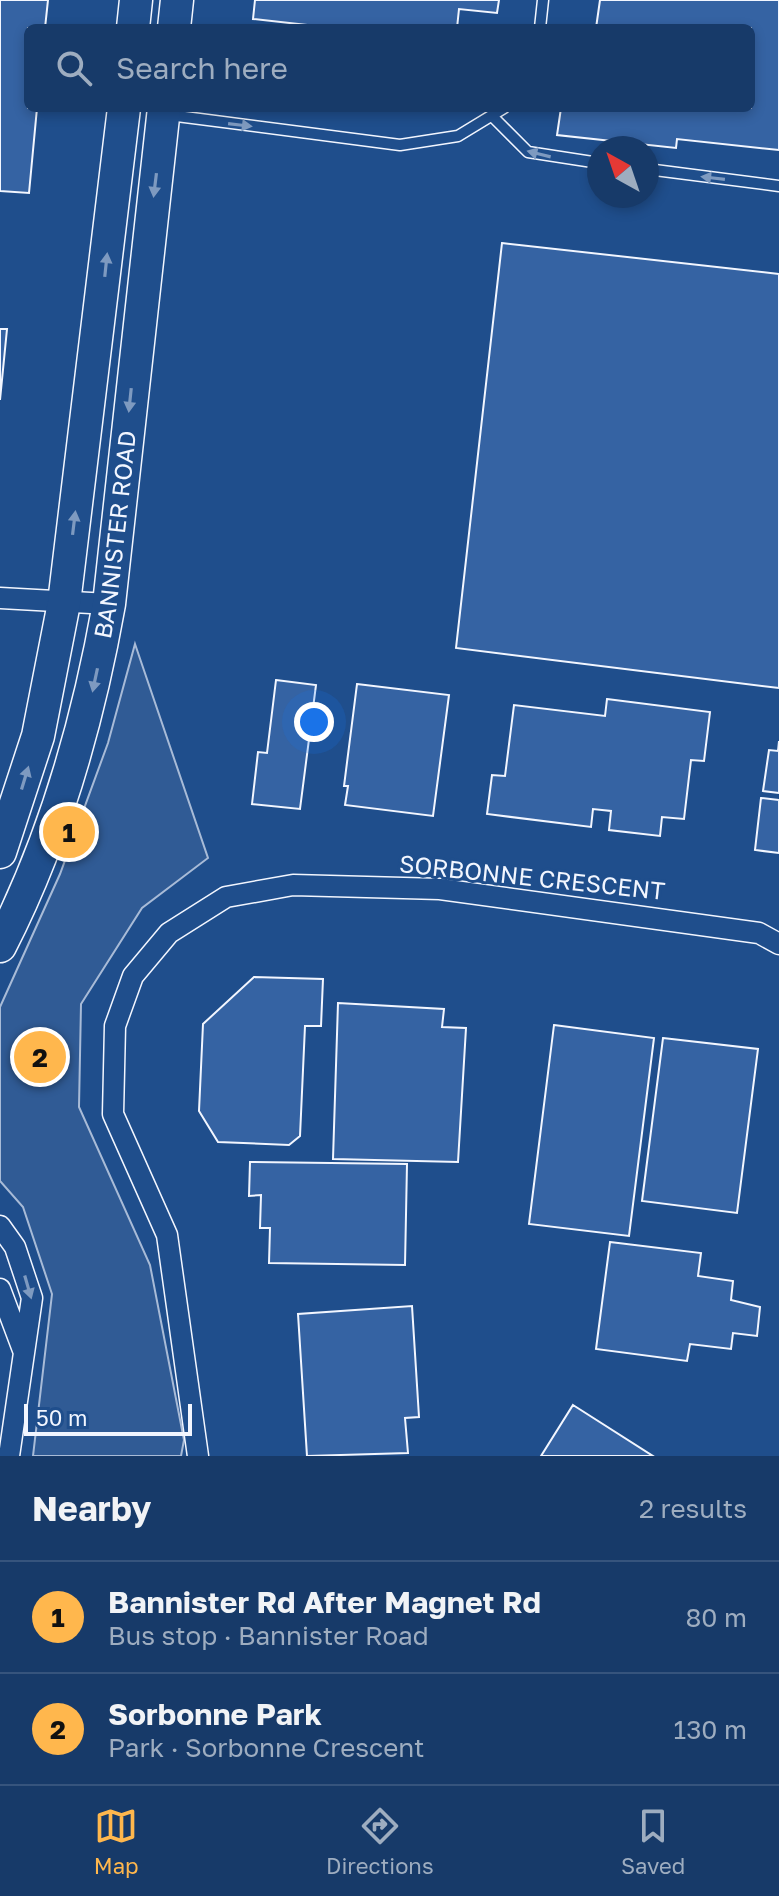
<!DOCTYPE html>
<html lang="en">
<head>
<meta charset="utf-8">
<style>
	:root { --surface:#173a69; --page:#20416f; --text:#f1f3f6; --muted:#9eadc0; --line:#36547d; --accent:#ffb74d }
	body { margin:0; font-family:"Golos Text",sans-serif; background:var(--page); color:var(--text) }
	.compass { position:absolute; left:587px; top:136px; width:72px; height:72px; border-radius:50%; background:var(--surface); box-shadow:0 4px 12px #0003; rotate:320deg }
	.scale { position:absolute; left:24px; bottom:20px; width:168px; box-sizing:border-box; padding-left:8px; border:4px solid #f2f6ff; border-top:0; font-size:22px; line-height:28px; white-space:nowrap; color:#f2f6ff; -webkit-text-stroke:6px #1f4e8c; paint-order:stroke }
	.you { position:absolute; left:314px; top:722px; width:28px; height:28px; margin:-20px; border:6px solid #fff; border-radius:50%; background:#1a73e8; box-shadow:0 0 0 12px #1a73e833 }
	.badge { display:grid; place-items:center; width:52px; height:52px; border-radius:50%; background:var(--accent); color:#111; font-size:26px; font-weight:700 }
	.pin { position:absolute; translate:-50% -50%; border:4px solid #fff; box-shadow:0 2px 8px #0006 }
	.list { margin:0; padding:0; list-style:none }
	h2 { display:flex; justify-content:space-between; align-items:center; height:104px; margin:0; padding:0 32px; font-size:34px }
	h2 small { font-size:26px; font-weight:400; color:var(--muted) }
	.list li { display:grid; grid-template-columns:52px 1fr auto; gap:24px; align-items:center; box-sizing:border-box; height:112px; padding:0 32px; border-top:2px solid var(--line) }
	.list b { display:block; font-size:30px; white-space:nowrap }
	.list p { margin:0; font-size:26px; white-space:nowrap; color:var(--muted) }
	.list em { font-size:26px; font-style:normal; color:var(--muted) }
	.icon { flex:none; width:44px; height:44px; fill:none; stroke:currentColor; stroke-width:2; stroke-linecap:round; stroke-linejoin:round }
	.map { position:relative; flex:none; width:779px; height:1456px; overflow:hidden }
	.search { position:absolute; background:var(--surface); box-shadow:0 4px 12px #0003; left:24px; right:24px; top:24px; height:88px; display:flex; align-items:center; gap:20px; box-sizing:border-box; padding:0 28px; border-radius:12px; color:var(--muted); font-size:30px }
	.sheet { height:328px; background:var(--surface) }
	nav { display:flex; justify-content:space-around; align-items:center; box-sizing:border-box; height:112px; border-top:2px solid var(--line); background:var(--surface); font-size:22px; color:var(--muted) }
	nav a { display:grid; justify-items:center; gap:4px }
	nav .on { color:var(--accent) }
	.map>svg:first-child { display:block }
	.built { fill:#305b95; stroke:#a8bbd7; stroke-width:2 }
	.building { fill:#3563a3; stroke:#f2f6ff; stroke-width:2 }
	.lines { fill:none; stroke-linecap:round; stroke-linejoin:round }
	.lane-casing { stroke:#f2f6ff; stroke-width:13 }
	.street-casing { stroke:#f2f6ff; stroke-width:23 }
	.primary-casing { stroke:#f2f6ff; stroke-width:35 }
	.lane { stroke:#1f4e8c; stroke-width:10 }
	.street { stroke:#1f4e8c; stroke-width:20 }
	.primary { stroke:#1f4e8c; stroke-width:32 }
	.oneway { fill:#7e9ac0 }
	.labels { text-anchor:middle; stroke-width:6; stroke-linejoin:round; paint-order:stroke }
	.street-label { font-size:24px; fill:#f2f6ff; stroke:#1f4e8c }
</style>
</head>
<body>
<div class="map">
<svg width="779" height="1456" viewBox="0 0 779 1456">
	<rect width="100%" height="100%" fill="#1f4e8c"/>
	<path class="built" d="M135 644 208 858 142 908 81 1004 79 1107 150 1265 184 1440 181 1456H33L52 1294 23 1207 0 1181V1007L60 874 108 743Z"/>
	<path class="building" d="M0 0H48L45 28H28V108H37L29 193 0 191Z
		M255 0H499L497 13 459 9 457 28H334L253 19Z
		M600 0H779V150L677 139 676 148 557 135 561 108H751V28H596Z
		M502 243 779 274V688L456 648Z
		M0 329H7L0 400Z
		M276 680 316 685 300 809 252 804 258 752 267 753Z
		M357 684 449 695 433 816 345 805 348 786H344Z
		M607 699 710 712 704 761 691 760 684 819 662 817 660 836 609 830 611 811 593 809 591 827 487 814 492 775 505 776 514 705 605 716Z
		M779 741V793L763 791 769 750 778 751Z
		M761 798 779 800V853L755 850Z
		M254 977 323 979 321 1026H305L300 1136 289 1145 218 1142 199 1111 203 1024Z
		M338 1003 444 1009 442 1027 466 1028 458 1162 333 1159Z
		M554 1025 654 1038 629 1236 529 1224Z
		M663 1038 758 1049 737 1213 642 1201Z
		M250 1162 407 1164 405 1265 269 1263 270 1228H260L261 1195 249 1196Z
		M610 1242 701 1253 698 1276 733 1281 731 1300 760 1307 757 1336 733 1333 731 1349 690 1344 687 1361 596 1349Z
		M412 1306 419 1417 405 1418 408 1453 307 1456 298 1314Z
		M573 1405 653 1456H541Z"/>
	<g class="lines">
		<defs>
			<path id="lane" d="M540 28 543 0
				M169 115 400 145 458 136 504 108
				M493 117 528 152 599 163
				M647 169 779 186"/>
			<path id="street" d="M0 598 109 604
				M0 1226 15 1247 32 1298 9 1456
				M0 1289 23 1350
				M198 1456 167 1235 113 1114 115 1026 133 976 169 933 226 897 293 885 440 889 759 933 779 944"/>
			<g id="primary">
				<path d="M133 28 136 0"/>
				<path d="M174 28 177 0"/>
				<path d="M0 852 38 736 64 603 124 108"/>
				<path id="s1" d="M0 946C55 839 88 722 109 604L164 108"/>
			</g>
		</defs>
		<use href="#lane" class="lane-casing"/>
		<use href="#street" class="street-casing"/>
		<use href="#primary" class="primary-casing"/>
		<use href="#lane" class="lane"/>
		<use href="#street" class="street"/>
		<use href="#primary" class="primary"/>
	</g>
	<defs><path id="oneway-solid" d="M-6-.8H1V-3.2L6.5 0L1 3.2V.8H-6Z" transform="scale(2)"/></defs>
	<g class="oneway">
		<use href="#oneway-solid" transform="translate(240 125) rotate(7)"/>
		<use href="#oneway-solid" transform="translate(539 154) rotate(-166)"/>
		<use href="#oneway-solid" transform="translate(713 178) rotate(-173)"/>
		<use href="#oneway-solid" transform="translate(155 185) rotate(97)"/>
		<use href="#oneway-solid" transform="translate(106 265) rotate(-84)"/>
		<use href="#oneway-solid" transform="translate(130 400) rotate(96)"/>
		<use href="#oneway-solid" transform="translate(74 523) rotate(-83)"/>
		<use href="#oneway-solid" transform="translate(95 680) rotate(102)"/>
		<use href="#oneway-solid" transform="translate(25 778) rotate(-73)"/>
		<use href="#oneway-solid" transform="translate(28 1287) rotate(74)"/>
	</g>
	<g class="labels">
		<g class="street-label">
			<text dy="8" stroke="none"><textPath href="#s1" startOffset="430">BANNISTER ROAD</textPath></text>
			<text transform="translate(532 878) rotate(6)" y="8">SORBONNE CRESCENT</text>
		</g>
	</g>
</svg>
<svg class="compass" viewBox="-18 -18 36 36"><path d="M0-13l5 13h-10z" fill="#e53935"/><path d="M0 13l5-13h-10z" fill="#9eadc0"/></svg>
<div class="scale">50 m</div>
<div class="you"></div>
<div class="pin badge" style="left:69px;top:832px">1</div>
<div class="pin badge" style="left:40px;top:1057px">2</div>
<div class="search"><svg class="icon" aria-label="search" viewBox="0 0 24 24"><circle cx="10" cy="10" r="6"/><path d="M15 15l6 6"/></svg>Search here</div>
</div>
<section class="sheet">
<h2>Nearby<small>2 results</small></h2>
<ul class="list">
<li><span class="badge">1</span><div><b>Bannister Rd After Magnet Rd</b><p>Bus stop · Bannister Road</p></div><em>80 m</em></li>
<li><span class="badge">2</span><div><b>Sorbonne Park</b><p>Park · Sorbonne Crescent</p></div><em>130 m</em></li>
</ul>
</section>
<nav>
<a class="on"><svg class="icon" aria-label="map" viewBox="0 0 24 24"><path d="M3 6l6-2 6 2 6-2v14l-6 2-6-2-6 2zM9 4v14M15 6v14"/></svg>Map</a>
<a><svg class="icon" aria-label="directions" viewBox="0 0 24 24"><path d="M12 3l9 9-9 9-9-9zM9 14v-3h6M13 9l2 2-2 2"/></svg>Directions</a>
<a><svg class="icon" aria-label="saved" viewBox="0 0 24 24"><path d="M7 4h10v16l-5-4-5 4z"/></svg>Saved</a>
</nav>
</body>
</html>
